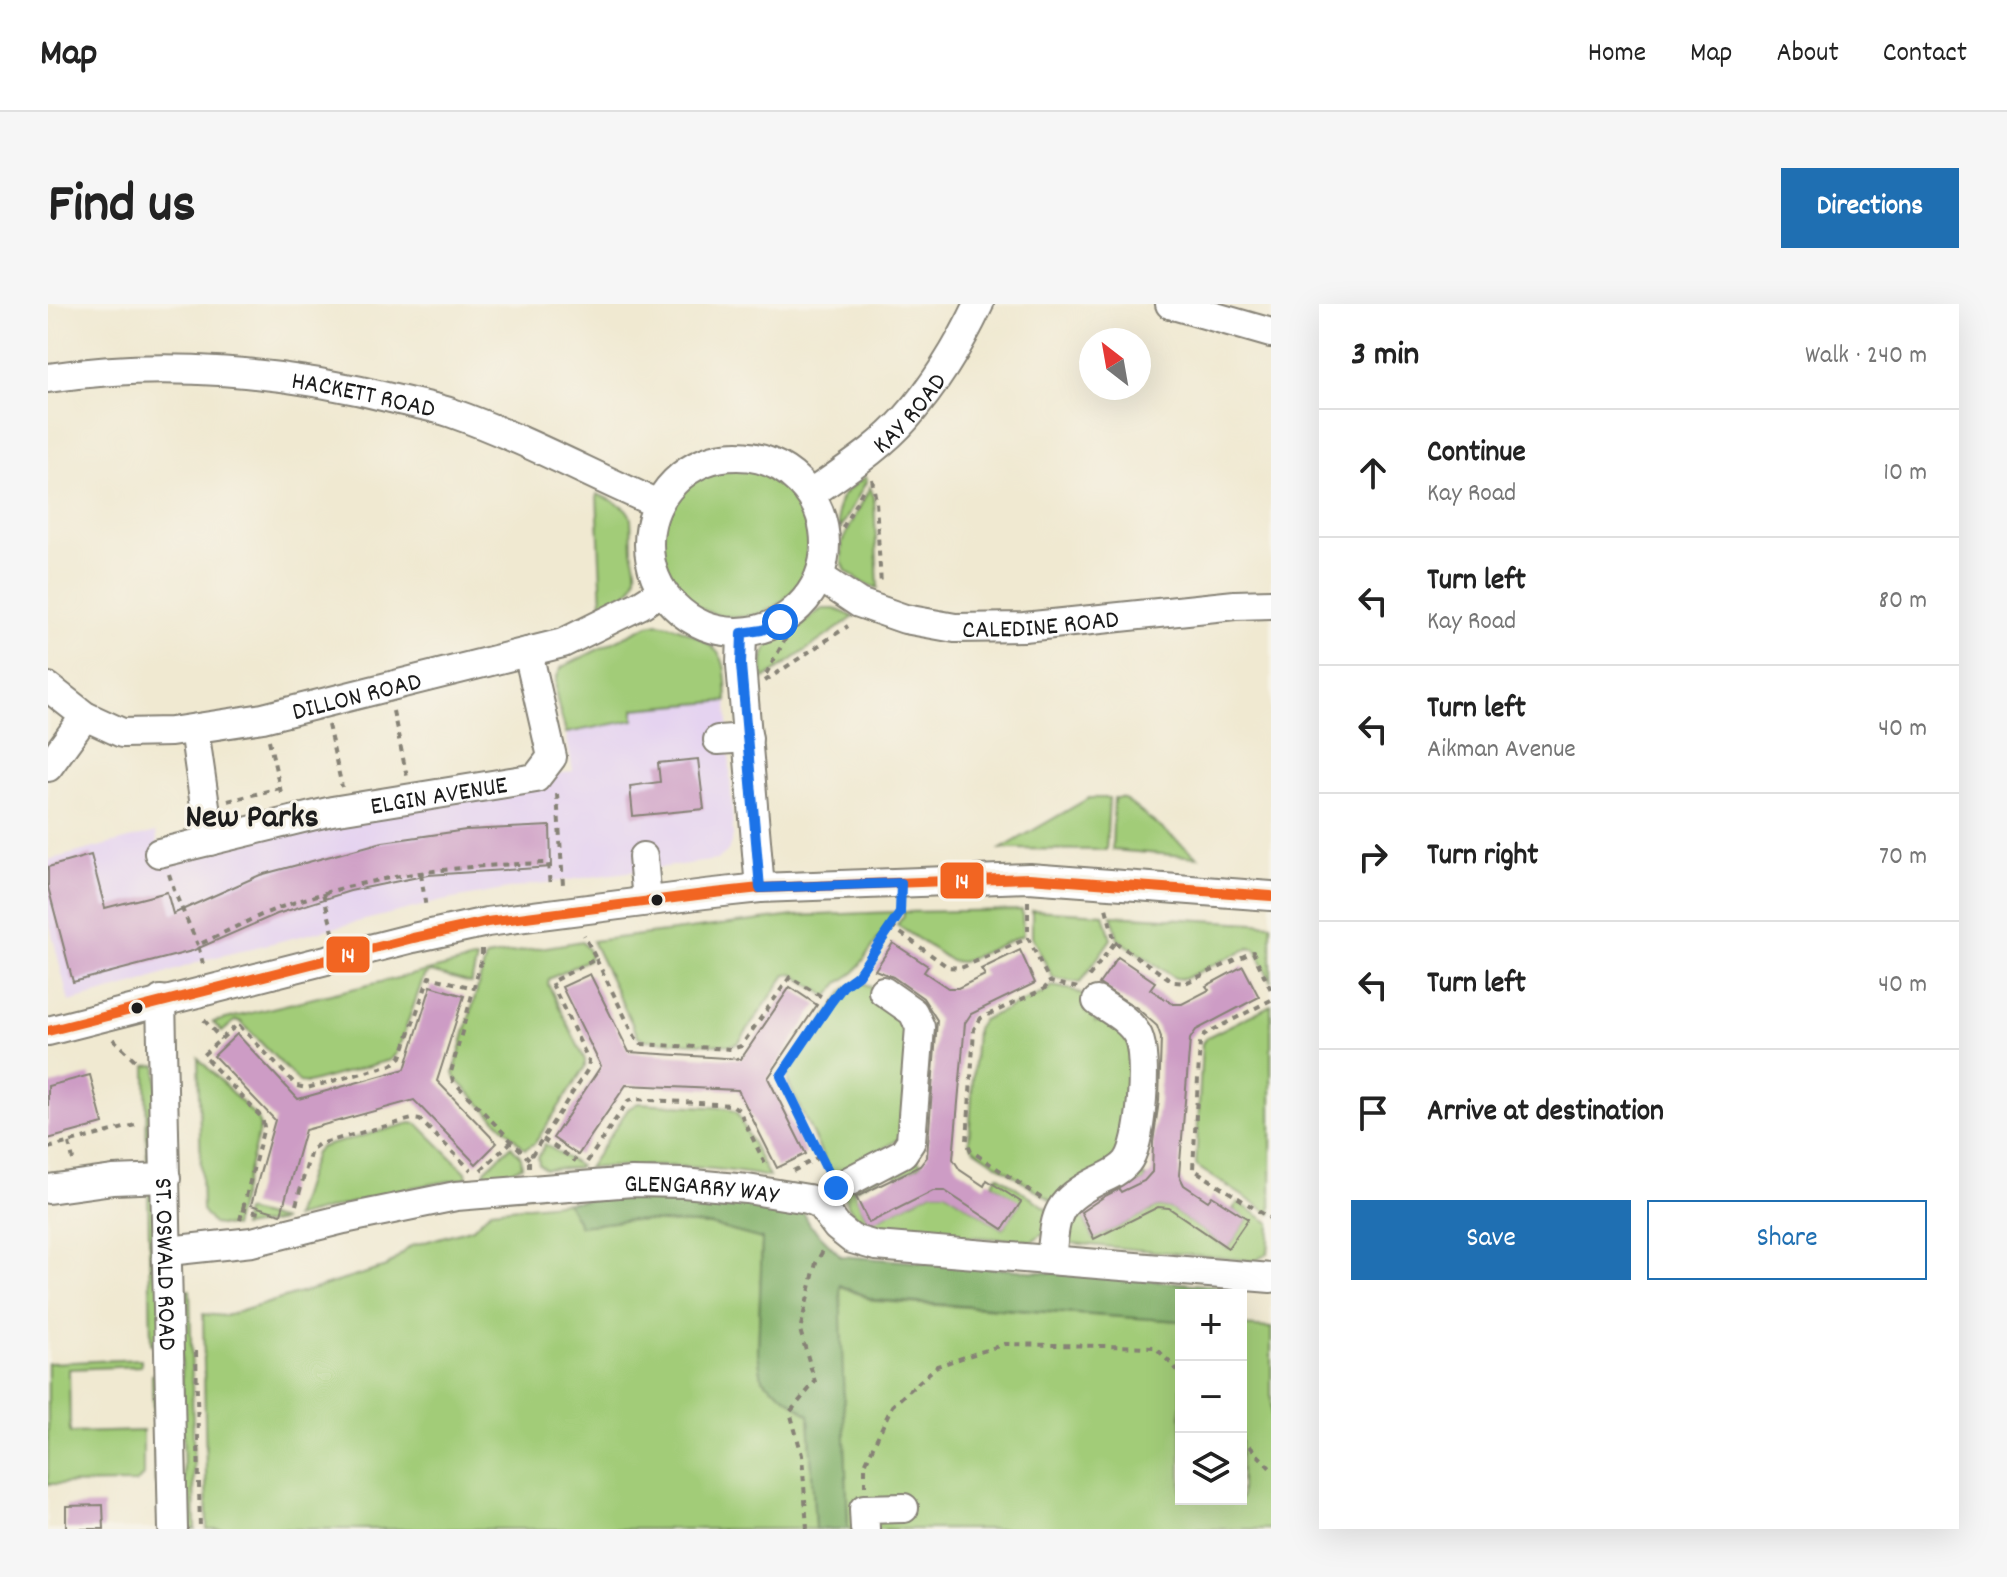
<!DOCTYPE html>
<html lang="en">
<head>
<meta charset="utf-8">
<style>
	:root { --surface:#fff; --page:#f6f6f6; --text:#222; --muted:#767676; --line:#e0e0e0; --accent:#1f6fb2 }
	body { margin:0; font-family:Dekko,sans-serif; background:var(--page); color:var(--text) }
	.controls { position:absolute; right:24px; bottom:24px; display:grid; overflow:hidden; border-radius:0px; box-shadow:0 8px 32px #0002 }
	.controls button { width:72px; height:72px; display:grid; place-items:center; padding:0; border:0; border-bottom:2px solid var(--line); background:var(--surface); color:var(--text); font:40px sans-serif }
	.compass { position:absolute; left:1031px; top:24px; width:72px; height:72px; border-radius:50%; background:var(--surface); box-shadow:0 8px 32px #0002; rotate:329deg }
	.stop { position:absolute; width:24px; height:24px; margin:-18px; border:6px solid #1a73e8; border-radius:50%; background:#fff }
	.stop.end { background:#1a73e8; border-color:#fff; box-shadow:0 2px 8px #0008 }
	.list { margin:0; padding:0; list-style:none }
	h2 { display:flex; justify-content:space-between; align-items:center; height:104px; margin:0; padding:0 32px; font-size:34px }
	h2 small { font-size:26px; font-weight:400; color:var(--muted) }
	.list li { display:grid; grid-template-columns:52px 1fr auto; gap:24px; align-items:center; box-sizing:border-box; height:128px; padding:0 32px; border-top:2px solid var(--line) }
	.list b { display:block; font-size:30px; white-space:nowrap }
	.list p { margin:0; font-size:26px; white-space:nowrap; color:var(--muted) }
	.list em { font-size:26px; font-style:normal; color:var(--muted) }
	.actions { display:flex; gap:16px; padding:24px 32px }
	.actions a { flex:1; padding:18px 0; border:2px solid var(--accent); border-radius:0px; text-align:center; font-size:28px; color:var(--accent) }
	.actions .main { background:var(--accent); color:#fff }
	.icon { flex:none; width:44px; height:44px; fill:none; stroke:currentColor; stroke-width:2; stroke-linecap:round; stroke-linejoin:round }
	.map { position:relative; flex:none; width:1223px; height:1225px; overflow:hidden; border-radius:0px }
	header { display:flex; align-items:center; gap:48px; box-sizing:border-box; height:112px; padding:0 40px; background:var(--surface); border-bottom:2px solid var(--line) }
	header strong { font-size:38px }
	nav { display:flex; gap:44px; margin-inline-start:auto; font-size:28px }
	.intro { display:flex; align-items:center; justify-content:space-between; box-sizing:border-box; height:192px; padding:0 48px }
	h1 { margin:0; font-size:56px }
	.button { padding:20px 36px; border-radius:0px; background:var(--accent); color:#fff; font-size:28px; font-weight:700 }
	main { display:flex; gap:48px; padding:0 48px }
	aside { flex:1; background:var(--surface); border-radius:0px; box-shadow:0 8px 32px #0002 }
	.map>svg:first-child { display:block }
	.built { fill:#e5d3f0 }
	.green { fill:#a2cc78; stroke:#5f744a; stroke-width:2 }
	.forest { fill:#81b068; stroke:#4e6642; stroke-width:2 }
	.building { fill:#cd9cc5 }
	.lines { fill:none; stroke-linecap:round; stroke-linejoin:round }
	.minor-casing { stroke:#868276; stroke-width:32 }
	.path { stroke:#868276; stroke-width:4; stroke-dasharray:6 6; stroke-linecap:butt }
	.minor { stroke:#fff; stroke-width:28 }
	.bus-1-casing { stroke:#f7f3e8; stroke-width:16 }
	.bus-1 { stroke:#f26522; stroke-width:10 }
	.route { stroke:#1a73e8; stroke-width:10 }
	.bus-dot { fill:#1c1c1c; stroke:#f7f3e8; stroke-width:3 }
	.labels { text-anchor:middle; stroke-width:6; stroke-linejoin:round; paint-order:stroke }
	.street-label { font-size:26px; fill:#1c1c1c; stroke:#f7f3e8 }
	.district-label { font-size:34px; font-weight:bold; fill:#1c1c1c; stroke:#f7f3e8 }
	.line-badge { stroke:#f7f3e8; stroke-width:3 }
	.badge-label { font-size:22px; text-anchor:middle; font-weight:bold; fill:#fff }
</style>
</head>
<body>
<header>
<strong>Map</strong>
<nav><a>Home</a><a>Map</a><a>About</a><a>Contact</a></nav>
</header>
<div class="intro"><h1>Find us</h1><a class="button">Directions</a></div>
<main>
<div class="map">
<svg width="1223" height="1225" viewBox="0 0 1223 1225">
	<rect width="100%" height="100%" fill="#f7f3e8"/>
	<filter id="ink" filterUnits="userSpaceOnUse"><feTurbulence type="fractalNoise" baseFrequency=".0125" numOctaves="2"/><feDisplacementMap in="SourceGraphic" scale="16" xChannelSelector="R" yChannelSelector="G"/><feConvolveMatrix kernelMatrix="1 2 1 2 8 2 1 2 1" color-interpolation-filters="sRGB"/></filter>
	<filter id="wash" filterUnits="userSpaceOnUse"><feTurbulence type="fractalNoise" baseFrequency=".006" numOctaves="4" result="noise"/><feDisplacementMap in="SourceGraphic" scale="32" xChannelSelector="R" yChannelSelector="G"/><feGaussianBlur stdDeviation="1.8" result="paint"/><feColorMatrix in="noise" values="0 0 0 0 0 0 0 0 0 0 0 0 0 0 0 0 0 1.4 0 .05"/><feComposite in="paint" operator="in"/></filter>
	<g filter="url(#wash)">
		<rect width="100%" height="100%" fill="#f0e9d1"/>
		<path class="built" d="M679 397 685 533 680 547 669 556 483 581 394 597 156 656 91 679 21 698 0 613V556L108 528 111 549 525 467 518 429 586 416 585 405Z"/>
		<path class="green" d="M613 238a75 75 0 1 1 150 0a75 75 0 1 1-150 0Z
			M817 173 819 176 792 226C786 194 792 191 817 173Z
			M822 183 826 193 830 284 817 280 798 267 794 258V238Z
			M549 190C590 208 582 205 584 246 585 252 588 258 588 264 591 287 570 295 554 303Z
			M775 305H788L806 313 716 375C710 337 724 341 749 325 759 319 764 309 775 305Z
			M611 319C630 322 669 338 675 358 679 370 678 385 679 397L586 405V416L518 429C513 408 500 381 514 363L600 321Z
			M1041 494H1061L1058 546 953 545Z
			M1066 494H1075L1150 553 1064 546Z
			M974 606 975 631 914 658 903 657 849 621 856 611 855 608Z
			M984 606 1056 610 1063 635 1032 679 1005 674 984 633Z
			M845 608 847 611 807 668 791 679 780 693 745 670 738 671 690 739 682 741 597 736 590 732 544 637 746 612Z
			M1064 611 1223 620V678L1208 646 1203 643 1136 675 1127 674 1070 635Z
			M534 637 542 649 541 655 501 675 500 680 537 756V763L487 839 477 845 408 775 406 769 438 653Z
			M429 655 423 679 383 668 376 672 349 749 342 756 260 779 251 778 192 717H187L174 728 165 718Z
			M811 677 826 684 828 700 844 698 861 710 854 833 786 876 740 778V769L797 685Z
			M1004 682 1025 686 1045 697 1047 718 1066 714 1087 747 1079 846 1006 898 925 844 921 837 928 725 934 716 997 688Z
			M1223 701V910L1148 862 1154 739 1159 733Z
			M150 754 209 814 212 823 185 923 165 920 154 906Z
			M109 761 110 858 99 865 98 762Z
			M590 799 680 804 689 809 721 873C662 861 600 860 540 864L580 805Z
			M363 819 370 820 418 868 419 874 355 885 246 914 267 849 273 843Z
			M497 840 531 862 530 864 497 865 491 860 490 854Z
			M463 842 473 853 474 862 457 870 437 872V866Z
			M862 850 874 860 872 862 850 873 845 866 805 886 821 919 885 887H897L955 925 972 899 944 879 950 871 1000 905 998 927 984 937 840 927C822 923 796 910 797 888Z
			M1085 863 1098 874 1097 877 1073 888 1069 882 1030 902 1046 935 1110 903 1121 904 1180 944 1199 916 1185 905 1190 898 1222 919 1220 949 1207 957 1022 939 1015 935C1001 893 1067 885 1085 863Z
			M100 882 111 886 115 1035 103 1040Z
			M519 898 532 922 582 916 662 921 714 935 710 1049 714 1074 761 1111 767 1225H159L155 1010 177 1012 338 963 363 942 425 924 443 906Z
			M197 907 235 917 194 923Z
			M791 981 826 997 1133 1017V1195H1193V1022L1223 1024V1225H800Z
			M142 986 147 1225H137L132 987Z
			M93 1055V1062L21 1065 22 1129 95 1127V1172L88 1179 0 1180V1059Z
			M116 1070 118 1164 107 1178 104 1071Z"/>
		<path class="forest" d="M608 889 754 906 762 921 793 952 1182 983 1188 991H1133V1017L826 996 792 981 800 1225H767L761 1111 714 1075 710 1049 714 935 662 921 582 916 532 922 519 898Z"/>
		<g id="blocks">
			<path class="building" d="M650 455 656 505 585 512 582 482 612 478 610 459Z
				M502 522 503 563 380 571 302 587 229 610 144 647 25 678 0 583V563L43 551 57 604 119 588 125 610 212 571 335 538 418 526Z
				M845 639 880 662 876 668 900 684H910L937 671 933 665 972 646 987 679 923 710 917 719 905 855 912 866 936 882 939 876 973 898 955 925 897 887H885L821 919 808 893 872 862 879 853 889 716 875 694 845 673 827 666Z
				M1070 653 1107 678 1102 685 1125 700H1134L1161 686 1158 682 1195 662 1211 693 1148 726 1142 735 1131 871 1136 881 1160 897 1164 892 1200 915 1180 944 1121 904 1110 903 1046 935 1033 908 1057 892 1071 885 1073 888 1096 877 1104 868 1105 838 1111 797 1113 733 1109 722 1089 704 1051 680Z
				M542 670 581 748 693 755 742 683 769 701 720 774 758 850 729 864 690 786 578 781 530 851 505 834 553 762 514 683Z
				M383 682 416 692 389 777 449 839 428 860 366 796 257 826 233 910 203 901 227 816 166 752 189 730 250 795 357 765Z
				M42 771 55 820 0 835V782Z
				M55 1201 56 1225H18V1202Z"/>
		</g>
	</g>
	<g filter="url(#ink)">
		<use href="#blocks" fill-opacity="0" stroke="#868276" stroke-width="2"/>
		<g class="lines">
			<defs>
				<g id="minor">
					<path d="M1122 0 1223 29"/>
					<path id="s1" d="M0 74C115 56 238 67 351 96 368 100 387 103 404 109 475 134 541 170 610 200"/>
					<circle cx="689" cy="240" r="88"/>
					<path id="s2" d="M763 190C795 167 832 144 858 114 888 80 912 40 931 0"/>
					<path id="s3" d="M772 273 811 299 857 315 907 324 976 323 1187 301 1223 300"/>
					<path d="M694 329 693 361 712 584"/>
					<path id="s4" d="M0 383 37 412 74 429 123 428 215 414 515 339 592 301 614 287"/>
					<path d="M146 425 162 537"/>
					<path d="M670 436 700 434"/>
					<path d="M0 463 37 412"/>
					<path id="s5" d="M111 549 284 507 488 474 504 453 480 348"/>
					<path d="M595 553 599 597"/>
					<path id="s6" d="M113 696 125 1225"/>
					<path d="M0 727 365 634 439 618 657 590 712 584 981 574 1223 592"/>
					<path d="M0 885 65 876 118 874"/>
					<path d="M771 899 788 884 855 849 863 837 872 723 865 708 835 687"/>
					<path id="s7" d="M120 947 204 938 296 915 408 892 584 878 635 879 699 885 760 895 771 899 789 923 804 935 828 942 1223 974"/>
					<path d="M1003 955C1008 911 1006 899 1049 877 1060 872 1072 867 1079 858 1094 840 1100 753 1090 732 1082 716 1063 707 1049 697"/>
					<path d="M817 1225 816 1205 856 1204"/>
				</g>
			</defs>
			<use href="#minor" class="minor-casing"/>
			<path class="path" d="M824 175 828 197 833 281
				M778 241 792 229 816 184
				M718 370 744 323 741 312
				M717 377 800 322
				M345 407 359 473
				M280 421 294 483
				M221 436 234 493
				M509 490 515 581
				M180 497 232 484
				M121 570 127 589 150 641
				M373 570 378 605
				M275 589 285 628
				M980 597V634L1002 678 1031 684
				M843 622 900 663 913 664 980 634
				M1067 638 1126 678 1137 679 1205 648 1223 686
				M434 645V654L403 768 405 777 481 855
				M548 655 587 733 593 740 684 745 693 742 742 673 782 698
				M155 660 150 641C176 629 202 615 228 605 315 572 409 561 500 559L502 583
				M1041 673 1067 638 1058 604
				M1223 696 1157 730 1152 738 1145 865 1223 915
				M156 716 173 735
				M65 735 90 759
				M495 835 528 857
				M21 839 25 856
				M0 844 91 820
				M539 858 580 797 586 795 684 801 691 806 719 864
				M776 862 733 772 783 698 795 682 810 671 852 609V601
				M481 863V855L540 765 541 757 503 678 548 655 536 631
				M433 866 463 838
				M745 867 771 853
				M993 894 923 847 919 838 926 725 933 714 996 685 1002 678
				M248 901 263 846 271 840 364 815 372 816 423 866
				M193 905 212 909
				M192 916 216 823 214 814 155 751 190 720 249 782 259 784 344 761 353 753 381 673 426 684
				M148 1047 152 1225
				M1193 1133 1223 1165
				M817 1182V1160L844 1102 889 1062 957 1040 1107 1043 1133 1070
				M759 1225 754 1151 742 1108 767 1078 752 1026 768 959 776 945"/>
			<use href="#minor" class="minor"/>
			<defs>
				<path id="bus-1" d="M0 727 365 634 439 618 657 590 712 584 981 574 1223 592"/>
			</defs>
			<use href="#bus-1" class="bus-1-casing"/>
			<use href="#bus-1" class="bus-1"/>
		</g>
	</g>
	<g class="lines" filter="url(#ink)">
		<path class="route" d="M732 318 714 326 694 329 693 361 712 584 853 579 852 609 810 671 795 682 783 698 733 772 788 884"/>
	</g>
	<g class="bus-dot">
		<circle cx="609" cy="596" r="7"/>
		<circle cx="89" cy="704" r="7"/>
	</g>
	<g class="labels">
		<g class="street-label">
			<text dy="9" stroke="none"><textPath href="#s1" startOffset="318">HACKETT ROAD</textPath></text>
			<text dy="9" stroke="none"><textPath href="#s2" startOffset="128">KAY ROAD</textPath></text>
			<text dy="9" stroke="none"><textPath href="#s3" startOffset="232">CALEDINE ROAD</textPath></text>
			<text dy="9" stroke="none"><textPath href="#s4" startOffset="326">DILLON ROAD</textPath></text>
			<text dy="9" stroke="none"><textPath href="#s5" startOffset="286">ELGIN AVENUE</textPath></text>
			<text dy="9" stroke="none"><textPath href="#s7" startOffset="540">GLENGARRY WAY</textPath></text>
			<text dy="9" stroke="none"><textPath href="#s6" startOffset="264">ST. OSWALD ROAD</textPath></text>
		</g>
		<g class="district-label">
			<text x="204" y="522">New Parks</text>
		</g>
	</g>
	<g class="line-badge">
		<rect x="891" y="557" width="46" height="39" rx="8" fill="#f26522"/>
		<rect x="277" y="631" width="46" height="39" rx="8" fill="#f26522"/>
	</g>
	<g class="badge-label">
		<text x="914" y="584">14</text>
		<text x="300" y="658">14</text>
	</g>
</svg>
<div class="controls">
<button>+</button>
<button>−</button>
<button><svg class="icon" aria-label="layers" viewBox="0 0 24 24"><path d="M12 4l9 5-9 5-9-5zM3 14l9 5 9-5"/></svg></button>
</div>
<svg class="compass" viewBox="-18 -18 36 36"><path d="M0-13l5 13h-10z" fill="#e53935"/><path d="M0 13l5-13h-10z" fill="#767676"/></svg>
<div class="stop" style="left:732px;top:318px"></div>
<div class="stop end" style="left:788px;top:884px"></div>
</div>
<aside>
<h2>3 min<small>Walk · 240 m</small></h2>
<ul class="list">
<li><svg class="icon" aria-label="ahead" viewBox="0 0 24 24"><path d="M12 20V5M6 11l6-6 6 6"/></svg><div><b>Continue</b><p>Kay Road</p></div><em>10 m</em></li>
<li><svg class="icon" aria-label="left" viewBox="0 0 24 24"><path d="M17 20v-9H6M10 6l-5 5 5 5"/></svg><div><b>Turn left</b><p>Kay Road</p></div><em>80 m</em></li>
<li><svg class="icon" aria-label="left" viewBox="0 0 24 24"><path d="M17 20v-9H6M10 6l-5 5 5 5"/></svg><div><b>Turn left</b><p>Aikman Avenue</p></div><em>40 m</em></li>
<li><svg class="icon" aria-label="right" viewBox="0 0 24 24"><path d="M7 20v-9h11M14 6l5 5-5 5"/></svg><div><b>Turn right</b></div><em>70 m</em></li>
<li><svg class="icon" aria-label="left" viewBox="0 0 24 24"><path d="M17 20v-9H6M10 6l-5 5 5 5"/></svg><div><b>Turn left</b></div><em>40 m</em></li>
<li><svg class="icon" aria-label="arrive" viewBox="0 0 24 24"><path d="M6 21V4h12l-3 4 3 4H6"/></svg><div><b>Arrive at destination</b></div></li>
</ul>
<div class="actions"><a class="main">Save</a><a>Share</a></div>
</aside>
</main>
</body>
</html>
